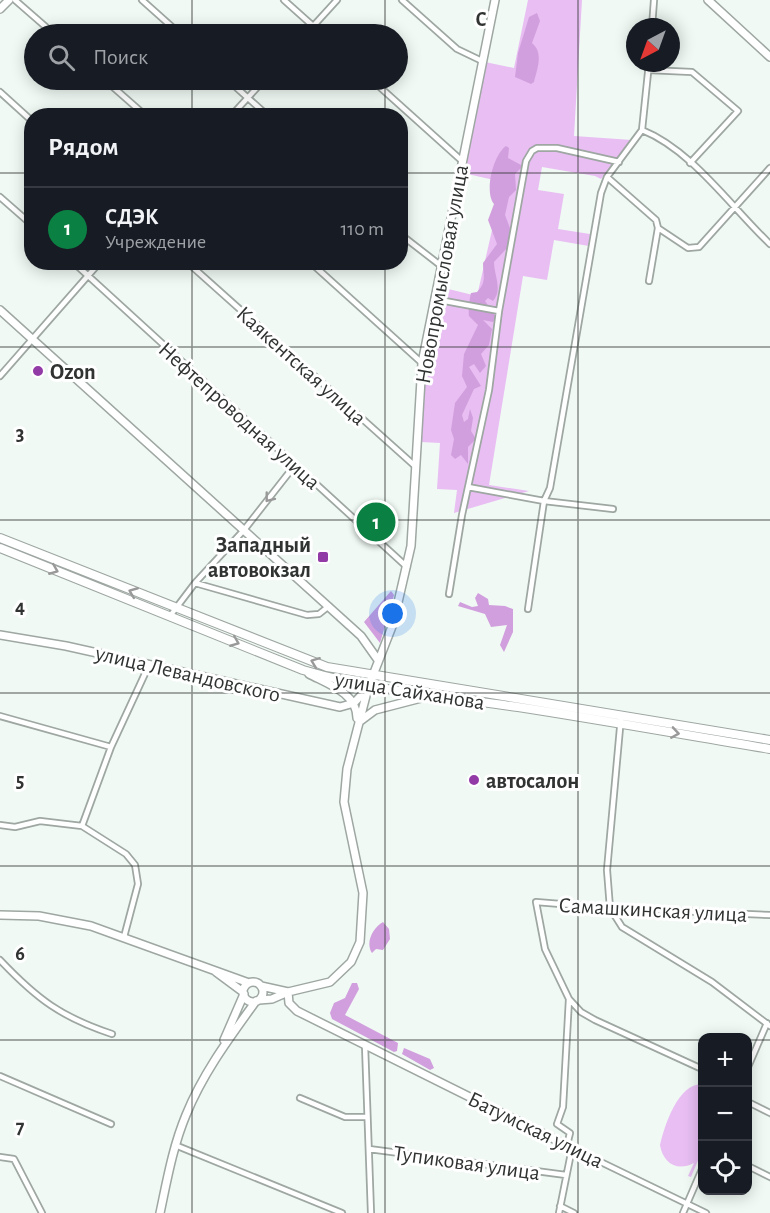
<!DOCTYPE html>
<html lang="ru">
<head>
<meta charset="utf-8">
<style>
	:root { --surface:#171b24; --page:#20242c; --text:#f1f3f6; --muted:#9ea1a6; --line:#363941; --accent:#0b8043 }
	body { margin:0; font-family:"Alegreya Sans",sans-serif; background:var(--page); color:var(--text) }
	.controls { position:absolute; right:18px; bottom:18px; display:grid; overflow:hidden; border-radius:12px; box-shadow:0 3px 15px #0003 }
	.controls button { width:54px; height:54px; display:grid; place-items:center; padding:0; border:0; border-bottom:2px solid var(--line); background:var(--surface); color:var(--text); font:30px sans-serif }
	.compass { position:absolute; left:626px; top:18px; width:54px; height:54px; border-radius:50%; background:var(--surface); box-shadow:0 3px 15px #0003; rotate:221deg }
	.you { position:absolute; left:393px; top:614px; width:21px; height:21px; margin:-15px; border:4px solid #fff; border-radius:50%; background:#1a73e8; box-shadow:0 0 0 9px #1a73e833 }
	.badge { display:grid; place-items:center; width:39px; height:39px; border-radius:50%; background:var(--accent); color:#fff; font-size:20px; font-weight:700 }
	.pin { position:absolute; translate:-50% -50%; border:3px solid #fff; box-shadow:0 2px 6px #0006 }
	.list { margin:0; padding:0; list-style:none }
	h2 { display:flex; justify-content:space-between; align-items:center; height:78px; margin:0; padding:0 24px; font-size:26px }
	h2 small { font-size:20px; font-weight:400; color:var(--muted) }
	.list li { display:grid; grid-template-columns:39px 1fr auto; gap:18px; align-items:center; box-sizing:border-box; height:84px; padding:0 24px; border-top:2px solid var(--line) }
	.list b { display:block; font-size:22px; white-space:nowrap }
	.list p { margin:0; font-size:20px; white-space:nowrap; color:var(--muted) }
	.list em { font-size:20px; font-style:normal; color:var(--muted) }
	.icon { flex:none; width:33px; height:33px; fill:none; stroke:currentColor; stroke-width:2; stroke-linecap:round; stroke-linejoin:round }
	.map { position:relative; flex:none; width:770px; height:1213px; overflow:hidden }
	.search { position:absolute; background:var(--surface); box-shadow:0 3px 15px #0003; left:24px; top:24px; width:384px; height:66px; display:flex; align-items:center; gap:15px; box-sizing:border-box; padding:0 21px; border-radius:33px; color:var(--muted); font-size:22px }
	.panel { position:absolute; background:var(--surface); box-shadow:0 3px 15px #0003; left:24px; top:108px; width:384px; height:162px; border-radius:24px }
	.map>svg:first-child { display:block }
	.green { fill:#e8bef3 }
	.forest { fill:#d19fdd }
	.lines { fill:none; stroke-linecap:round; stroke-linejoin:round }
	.street-casing { stroke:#9ea7a2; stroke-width:8 }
	.secondary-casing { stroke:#9ea7a2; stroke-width:10 }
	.primary-casing { stroke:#9ea7a2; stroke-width:10 }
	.street { stroke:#fff; stroke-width:4.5 }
	.secondary { stroke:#fff; stroke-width:7 }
	.primary { stroke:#fff; stroke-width:8 }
	.oneway { stroke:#989998 }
	.grid { fill:none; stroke:#303332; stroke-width:1.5; stroke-opacity:0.55 }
	.poi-dot { fill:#923aa6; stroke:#fff; stroke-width:2 }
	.labels { text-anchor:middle; stroke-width:6; stroke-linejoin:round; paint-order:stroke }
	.street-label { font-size:22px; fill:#303332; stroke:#fff }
	.poi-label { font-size:22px; font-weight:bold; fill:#303332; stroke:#fff; text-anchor:start }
	.grid-label { font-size:20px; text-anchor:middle; font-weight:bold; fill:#303332; stroke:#fff; stroke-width:6; stroke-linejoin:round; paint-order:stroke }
</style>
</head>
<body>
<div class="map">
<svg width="770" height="1213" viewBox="0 0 770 1213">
	<rect width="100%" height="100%" fill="#f0f9f4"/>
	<path class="green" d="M528 0H582L574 136 632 140 601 179 595 176 542 167 538 190 564 194 558 229 590 234 589 246 554 240 547 280 523 276 489 485 529 491 454 513 457 490 437 489 440 443 421 442 426 362 440 287 477 296 503 182 463 173 485 62 514 68Z
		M702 1084V1151L691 1177 688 1176 694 1163C677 1172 663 1163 660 1145 665 1124 678 1084 702 1084Z"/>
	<path class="forest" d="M537 13 540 21 532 43C544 53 537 69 534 82L531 84 515 77 518 53 529 17Z
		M506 146 509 148 508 158 523 166 515 174 516 190 509 197 505 215 511 231 508 247 494 262C494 275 503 290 493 301L488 298 485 301 496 317 493 322 483 320 492 329 489 345 481 354 486 366 480 373 474 364 469 367 481 386 474 389 462 415 464 422 468 419 470 409 473 418 471 431 476 439 468 447V464L461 455 455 459 451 455 454 439 451 430 455 403 467 387 462 376 464 354 478 325 469 316C468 312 470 296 471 293L477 292C487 282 483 275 483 263L497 244 488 220 494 204C484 192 493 155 506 146Z
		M391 591 394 595 380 643 364 622Z
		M478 593 488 599 489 605 505 606 513 609V632L504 652 500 645 507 625 491 627 485 614 458 606 460 602 472 607 478 606 475 598Z
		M383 922 389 929 390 939 383 950 376 949 372 953C365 942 373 928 383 922Z
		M352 983H357L359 989 345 1015 398 1043 397 1051 394 1052 332 1019 330 1013 334 1003 345 998Z
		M404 1048 430 1059 434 1068 430 1070 402 1054Z"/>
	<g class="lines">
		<defs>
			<path id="street" d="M15 0 54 34
				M142 0 180 34
				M284 0 322 34
				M402 0 457 49 482 61
				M652 27 654 0
				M306 34 337 0
				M648 70 692 72 738 111 690 163
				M105 80 146 116
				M228 80 268 116
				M372 80 461 160
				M0 92 32 121
				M231 116 264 80
				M642 130C692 150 731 207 770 244
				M607 177 656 220 658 228 649 281
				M0 197 32 225
				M658 228 688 248 699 247 770 168
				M400 234 440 265
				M73 262 407 567
				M187 262 415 466
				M310 262 422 363
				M434 299 499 311
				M0 376 100 262
				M468 487 544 501 550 488 601 193 607 177 642 130 649 63
				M195 583 307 615 319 614 329 606
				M449 594 462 515 489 390 499 311 526 161 532 151 537 148H557L619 162
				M528 609 544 501 613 509
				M170 616 195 583 244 530 295 465
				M0 716 111 747
				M621 717 607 870 610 908 622 927 712 982 770 1026
				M0 825 15 827 40 821 82 826 126 854 135 865 138 884 124 937
				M82 826 111 747 149 665
				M0 960C37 999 61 1017 112 1034
				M569 999 581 1012 595 1020 702 1069
				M365 1045 371 1213
				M748 1067 767 1023
				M0 1076 111 1124
				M300 1098 345 1117H367
				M748 1102 770 1113
				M175 1145 342 1213
				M567 1145 570 1133 557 1124 563 1107 569 999 545 949 536 902 610 908 770 915
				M369 1149 566 1175
				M0 1157 14 1159 42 1213
				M748 1166 770 1177
				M560 1206 574 1213
				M559 1213 572 1148 706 1213
				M683 1213 702 1169"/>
			<path id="secondary" d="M708 0 770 57
				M0 9 9 0
				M0 310 361 636 378 660
				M0 635 66 646 340 707 354 703 366 690
				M309 674C328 684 357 693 357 718
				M359 722 375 710 429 696
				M0 915 39 916 91 926 249 983
				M216 972 243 992
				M243 992a10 10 0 1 1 20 0a10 10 0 1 1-20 0Z
				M261 986 288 992 330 982 351 962 360 942 363 893 344 802 347 769 368 688 393 624 411 546 422 363 495 0
				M288 992 289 1003 297 1011 572 1148
				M259 1000 272 999 288 992
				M224 1040 244 994
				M160 1213C167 1180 173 1146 186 1115 203 1073 230 1037 256 1001"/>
			<path id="primary" d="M0 538 327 667 770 740
				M0 548 303 670C374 691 445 697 518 707 602 720 686 735 770 749"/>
		</defs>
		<use href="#street" class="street-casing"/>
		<use href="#secondary" class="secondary-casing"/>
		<use href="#primary" class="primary-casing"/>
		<use href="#street" class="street"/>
		<use href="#secondary" class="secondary"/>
		<use href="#primary" class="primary"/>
	</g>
	<defs><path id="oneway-chevron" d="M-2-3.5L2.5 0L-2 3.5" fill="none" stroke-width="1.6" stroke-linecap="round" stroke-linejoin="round" transform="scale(1.5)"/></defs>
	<g class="oneway">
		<use href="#oneway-chevron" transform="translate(269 498) rotate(128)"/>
		<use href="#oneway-chevron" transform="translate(54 570) rotate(22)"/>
		<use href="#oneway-chevron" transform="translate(133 592) rotate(-158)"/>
		<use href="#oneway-chevron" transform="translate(235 642) rotate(22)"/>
		<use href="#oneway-chevron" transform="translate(315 662) rotate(-159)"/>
		<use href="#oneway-chevron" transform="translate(675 733) rotate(9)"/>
	</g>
	<path class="grid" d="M192 0V34M385 0V34M578 0V1213M192 80V116M385 80V116M0 173H32M400 173H770M192 262V1213M385 262V1213M0 347H770M0 520H770M0 693H770M0 866H770M0 1040H702M748 1040H770"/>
	<g class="poi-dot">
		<circle cx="38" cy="371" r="6"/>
		<rect x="317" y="551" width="12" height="12" rx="3"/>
		<circle cx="474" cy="780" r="6"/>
	</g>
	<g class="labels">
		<g class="street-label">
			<text transform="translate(441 274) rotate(-80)" y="8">Новопромысловая улица</text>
			<text transform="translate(302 365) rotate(42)" y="8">Каякентская улица</text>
			<text transform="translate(240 415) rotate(42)" y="8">Нефтепроводная улица</text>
			<text transform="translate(188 673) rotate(13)" y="8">улица Левандовского</text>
			<text transform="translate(410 690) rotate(9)" y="8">улица Сайханова</text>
			<text transform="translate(653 909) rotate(3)" y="8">Самашкинская улица</text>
			<text transform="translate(536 1129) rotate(26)" y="8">Батумская улица</text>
			<text transform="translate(467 1162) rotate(8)" y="8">Тупиковая улица</text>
		</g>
		<g class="poi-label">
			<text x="50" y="379">Ozon</text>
			<text x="311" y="552" text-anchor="end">Западный<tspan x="311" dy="25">автовокзал</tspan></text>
			<text x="486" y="788">автосалон</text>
		</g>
	</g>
	<g class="grid-label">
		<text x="481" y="26">C</text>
		<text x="20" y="440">3</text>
		<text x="20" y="613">4</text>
		<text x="20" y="787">5</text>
		<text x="20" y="960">6</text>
		<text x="20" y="1133">7</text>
	</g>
</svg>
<div class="controls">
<button>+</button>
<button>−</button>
<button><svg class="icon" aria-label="locate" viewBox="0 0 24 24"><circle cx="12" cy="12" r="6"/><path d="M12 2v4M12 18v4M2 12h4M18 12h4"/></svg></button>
</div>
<svg class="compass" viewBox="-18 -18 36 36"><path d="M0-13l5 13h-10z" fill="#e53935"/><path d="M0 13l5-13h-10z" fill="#9ea1a6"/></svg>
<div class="you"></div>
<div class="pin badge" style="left:376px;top:522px">1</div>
<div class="search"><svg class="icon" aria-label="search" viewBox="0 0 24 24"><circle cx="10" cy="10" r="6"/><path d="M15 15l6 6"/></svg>Поиск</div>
<section class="panel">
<h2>Рядом<small></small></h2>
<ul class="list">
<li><span class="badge">1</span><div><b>СДЭК</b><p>Учреждение</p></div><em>110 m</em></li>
</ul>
</section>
</div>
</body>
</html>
